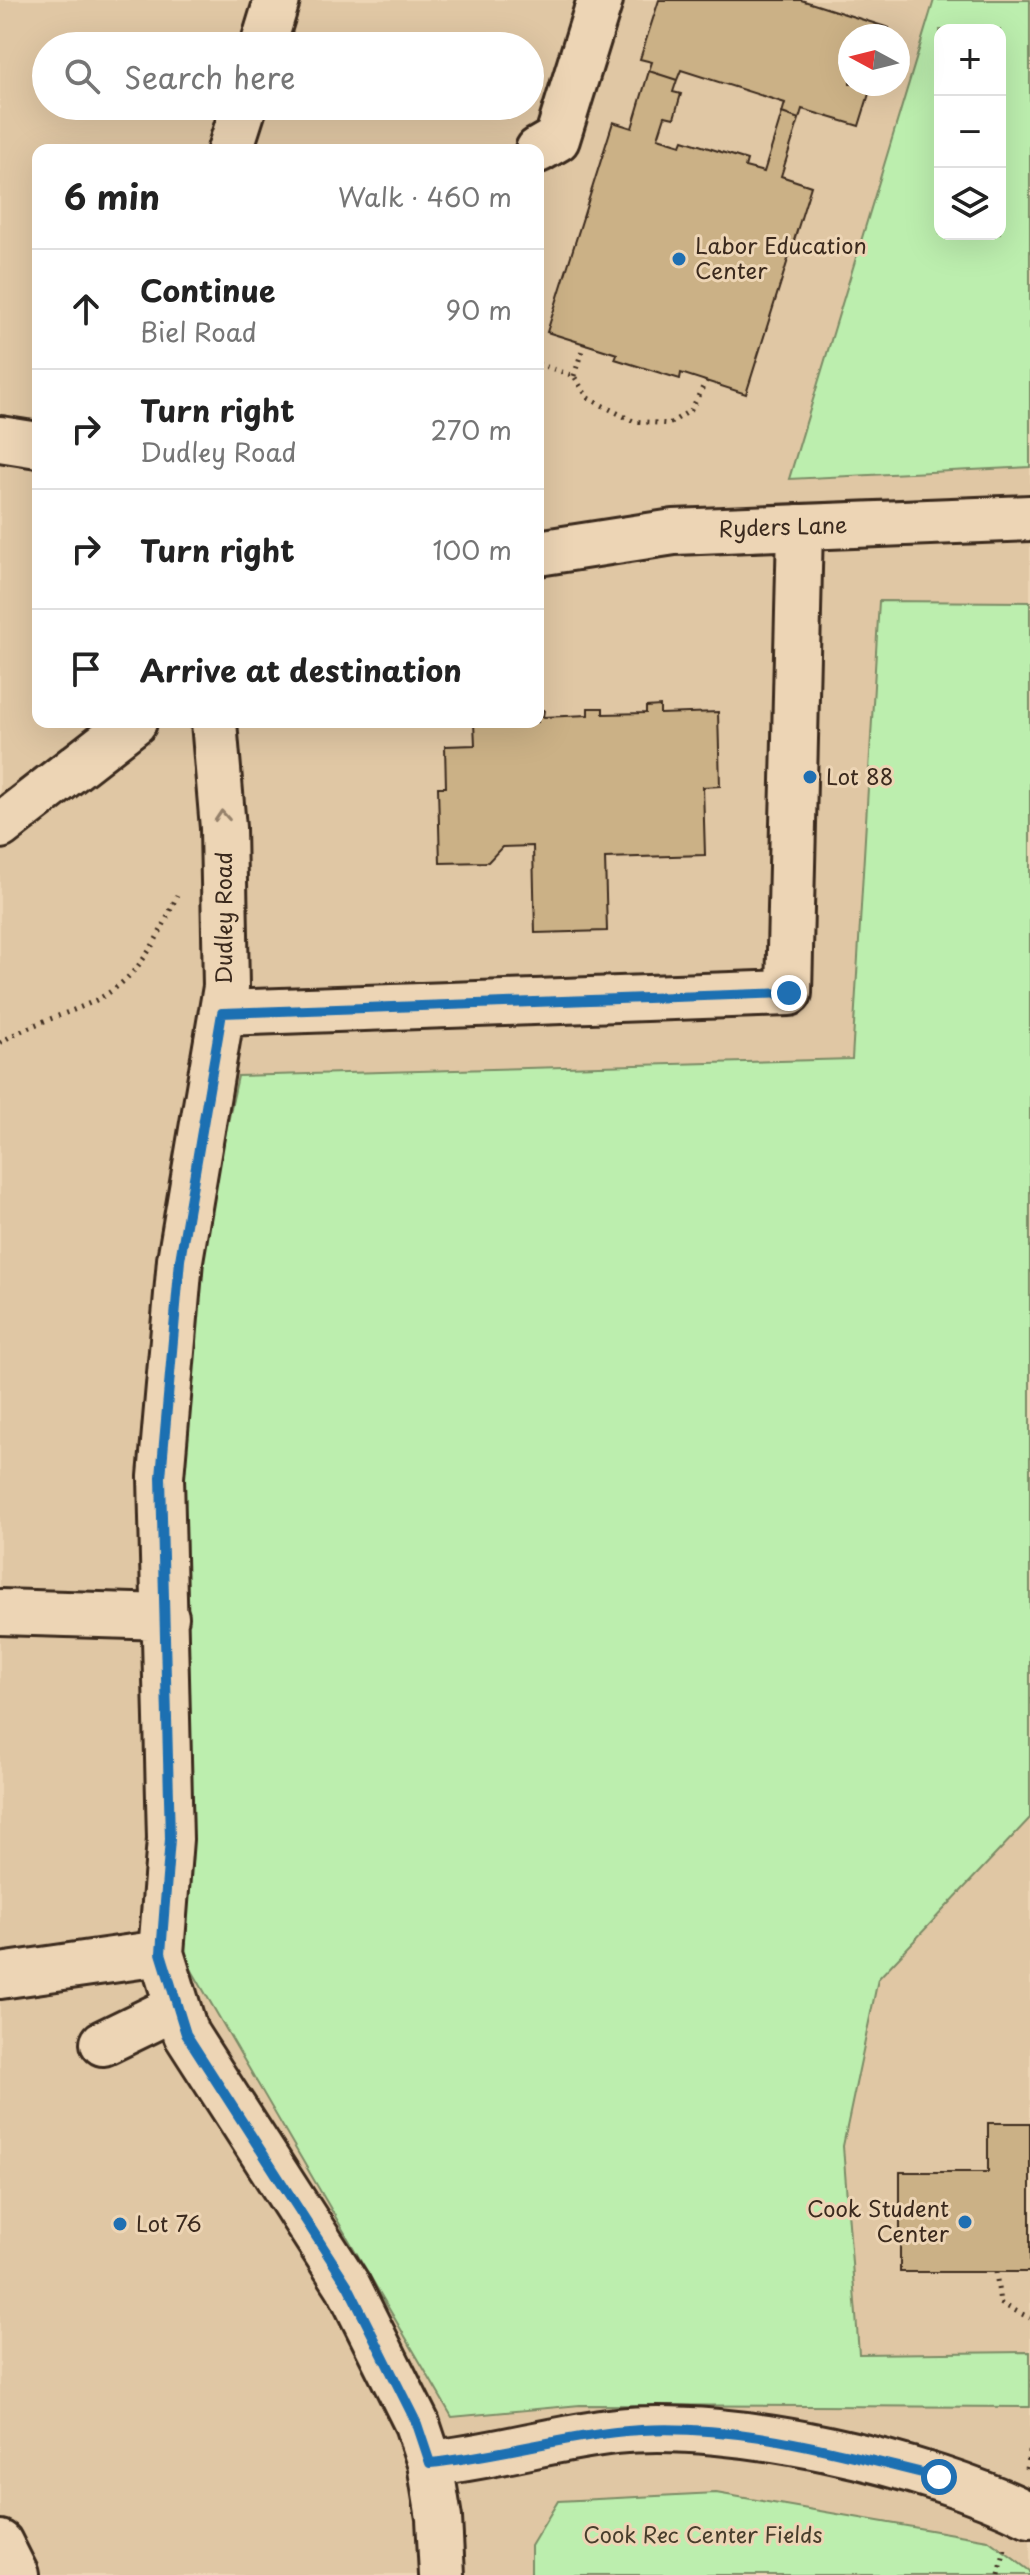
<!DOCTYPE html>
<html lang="en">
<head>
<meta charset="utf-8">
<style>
	:root { --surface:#fff; --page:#f6f6f6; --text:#222; --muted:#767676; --line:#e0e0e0 }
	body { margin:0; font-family:"Playpen Sans",sans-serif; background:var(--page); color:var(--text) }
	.controls { position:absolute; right:24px; top:24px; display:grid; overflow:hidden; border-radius:16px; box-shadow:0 8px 32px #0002 }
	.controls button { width:72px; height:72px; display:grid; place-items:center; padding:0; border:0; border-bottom:2px solid var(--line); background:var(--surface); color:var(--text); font:40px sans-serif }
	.compass { position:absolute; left:838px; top:24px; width:72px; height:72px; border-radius:50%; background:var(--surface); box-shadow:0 8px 32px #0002; rotate:277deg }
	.stop { position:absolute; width:24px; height:24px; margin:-18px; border:6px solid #1f6fb2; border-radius:50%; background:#fff }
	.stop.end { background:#1f6fb2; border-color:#fff; box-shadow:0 2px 8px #0008 }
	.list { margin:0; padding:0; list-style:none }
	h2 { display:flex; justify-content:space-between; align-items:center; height:104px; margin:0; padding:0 32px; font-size:34px }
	h2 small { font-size:26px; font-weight:400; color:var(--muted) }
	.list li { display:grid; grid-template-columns:52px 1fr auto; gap:24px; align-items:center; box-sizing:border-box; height:120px; padding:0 32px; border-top:2px solid var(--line) }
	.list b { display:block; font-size:30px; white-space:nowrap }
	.list p { margin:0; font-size:26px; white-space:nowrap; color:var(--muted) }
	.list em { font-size:26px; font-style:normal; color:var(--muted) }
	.icon { flex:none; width:44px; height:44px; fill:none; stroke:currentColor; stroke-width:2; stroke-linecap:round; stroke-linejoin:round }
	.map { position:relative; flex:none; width:1030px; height:2575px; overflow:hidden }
	.search { position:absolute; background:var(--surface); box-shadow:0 8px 32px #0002; left:32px; top:32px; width:512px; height:88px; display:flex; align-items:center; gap:20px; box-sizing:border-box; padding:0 28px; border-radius:44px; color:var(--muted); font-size:30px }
	.panel { position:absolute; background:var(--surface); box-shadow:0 8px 32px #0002; left:32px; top:144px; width:512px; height:584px; border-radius:16px }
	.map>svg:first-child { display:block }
	.built { fill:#e0c7a4; fill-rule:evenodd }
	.green { fill:#bceeae; stroke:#7c8c66; stroke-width:2; fill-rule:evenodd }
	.building { fill:#cbb186; stroke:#3b2a1e; stroke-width:2 }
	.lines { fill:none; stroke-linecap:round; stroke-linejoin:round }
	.minor-casing { stroke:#3b2a1e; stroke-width:50 }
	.major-casing { stroke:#3b2a1e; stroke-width:50 }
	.path { stroke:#3b2a1e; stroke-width:5; stroke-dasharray:2 6; stroke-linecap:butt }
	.minor { stroke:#edd5b5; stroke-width:44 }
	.major { stroke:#edd5b5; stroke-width:44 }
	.oneway { stroke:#94806a }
	.route { stroke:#1f6fb2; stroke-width:10 }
	.poi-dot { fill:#1f6fb2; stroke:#edd5b5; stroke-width:3 }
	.labels { text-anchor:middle; stroke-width:6; stroke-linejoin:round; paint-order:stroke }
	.poi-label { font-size:22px; fill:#3b2a1e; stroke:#edd5b5; text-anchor:start }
	.street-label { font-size:22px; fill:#3b2a1e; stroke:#edd5b5 }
	.park-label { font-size:22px; fill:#483e2c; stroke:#edd5b5 }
</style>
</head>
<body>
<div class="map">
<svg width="1030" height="2575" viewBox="0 0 1030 2575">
	<rect width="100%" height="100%" fill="#edd5b5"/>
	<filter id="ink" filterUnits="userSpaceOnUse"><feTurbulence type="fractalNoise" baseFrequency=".0125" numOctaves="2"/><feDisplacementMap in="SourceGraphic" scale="16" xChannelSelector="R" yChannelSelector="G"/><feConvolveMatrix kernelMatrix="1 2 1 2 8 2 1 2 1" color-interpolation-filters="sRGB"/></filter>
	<g filter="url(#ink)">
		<path class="built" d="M0 0H1030V2575H0ZM940 30H1000V234H940ZM850 36H898V84H850ZM46 46H530V106H46ZM38 150H538V722H38Z"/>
		<path class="green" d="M934 0H1030V467L789 479ZM940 30H1000V234H940Z
			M879 601 1030 602V1818L878 1979 843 2146 859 2354 1030 2352V2407L580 2405 452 2417 166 1926 153 1470 238 1076 852 1059Z
			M716 2493 988 2540 1030 2571V2575H531V2546L558 2501Z"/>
		<path class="building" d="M659 0H801L889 28 886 36H850V84H872L859 126 802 109 799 119 782 113 785 103 681 70 677 80 649 71 652 62 640 59Z
			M649 71 677 80 673 92 681 94 674 118 665 116 658 138 681 145 683 140 747 160 745 167 764 172 782 113 799 119 781 176 811 186 746 394 681 373 680 379 615 359 617 354 547 332 613 122 632 128Z
			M660 706V714L718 712 720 786 703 787 705 855 605 858 607 931 535 933 533 846 502 847 488 862 440 863 438 787H446L445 746 475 745 474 722H538V710H544L543 717 588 715V708H603V714L646 713V707Z
			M988 2123H1030V2272H900V2172H988Z"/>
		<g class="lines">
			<defs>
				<path id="minor" d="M263 46 277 0
					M230 150 244 106
					M538 150 557 139 600 0
					M0 439 38 445
					M214 722 223 828 226 987 180 1260 161 1477 170 1839 161 1953 186 2034 348 2286 417 2424 430 2463 439 2518 442 2575
					M222 1013 789 993 800 527
					M0 1612 166 1617
					M0 1976 161 1953
					M103 2043 177 2007
					M430 2463C493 2457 553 2438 616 2431 732 2419 926 2463 1030 2515
					M0 2543 16 2575"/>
				<path id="major" d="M538 553 674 532 1030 518
					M0 826 134 722"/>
			</defs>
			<use href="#minor" class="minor-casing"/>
			<use href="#major" class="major-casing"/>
			<path class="path" d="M538 364 574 376 588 398 633 421 669 424 691 410 706 381
				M574 376 584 344
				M0 1043C28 1024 60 1017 90 1003 137 982 158 940 177 895
				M996 2272 1000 2303 1030 2318
				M1026 2469 1030 2447
				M999 2575 1005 2549"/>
			<use href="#minor" class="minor"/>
			<use href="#major" class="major"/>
		</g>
		<defs><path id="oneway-chevron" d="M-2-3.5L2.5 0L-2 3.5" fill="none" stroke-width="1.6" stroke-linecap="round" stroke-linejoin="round" transform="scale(2)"/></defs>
		<use class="oneway" href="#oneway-chevron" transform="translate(222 816) rotate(-94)"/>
	</g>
	<g class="lines" filter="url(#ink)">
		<path class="route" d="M789 993 222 1013 180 1260 161 1477 170 1839 161 1953 186 2034 348 2286 417 2424 430 2463C492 2457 553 2439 616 2432 724 2419 835 2452 939 2477"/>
	</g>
	<g class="poi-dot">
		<circle cx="679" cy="259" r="8"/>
		<circle cx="810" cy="777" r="8"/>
		<circle cx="965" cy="2222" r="8"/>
		<circle cx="120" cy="2224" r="8"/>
	</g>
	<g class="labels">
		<g class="poi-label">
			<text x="695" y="254">Labor Education<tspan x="695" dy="25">Center</tspan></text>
			<text x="826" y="785">Lot 88</text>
			<text x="949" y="2217" text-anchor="end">Cook Student<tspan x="949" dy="25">Center</tspan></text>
			<text x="136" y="2232">Lot 76</text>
		</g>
		<g class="street-label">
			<text transform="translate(783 527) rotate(-2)" y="8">Ryders Lane</text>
			<text transform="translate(224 918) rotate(-90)" y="8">Dudley Road</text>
		</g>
		<g class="park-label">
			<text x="703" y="2543">Cook Rec Center Fields</text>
		</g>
	</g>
</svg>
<div class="controls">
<button>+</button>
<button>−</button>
<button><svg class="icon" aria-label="layers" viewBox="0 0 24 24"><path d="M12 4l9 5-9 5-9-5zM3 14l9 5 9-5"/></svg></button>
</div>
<svg class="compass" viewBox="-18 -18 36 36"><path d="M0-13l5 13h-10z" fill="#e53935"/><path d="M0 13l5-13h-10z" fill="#767676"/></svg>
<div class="stop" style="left:939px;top:2477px"></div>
<div class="stop end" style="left:789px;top:993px"></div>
<div class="search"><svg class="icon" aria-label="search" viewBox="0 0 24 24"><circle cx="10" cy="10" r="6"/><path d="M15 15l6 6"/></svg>Search here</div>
<section class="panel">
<h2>6 min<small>Walk · 460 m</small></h2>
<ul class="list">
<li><svg class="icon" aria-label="ahead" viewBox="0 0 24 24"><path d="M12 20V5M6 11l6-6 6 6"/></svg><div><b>Continue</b><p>Biel Road</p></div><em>90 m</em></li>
<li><svg class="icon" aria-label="right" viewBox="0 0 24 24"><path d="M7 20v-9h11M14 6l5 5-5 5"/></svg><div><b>Turn right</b><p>Dudley Road</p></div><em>270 m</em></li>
<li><svg class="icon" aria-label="right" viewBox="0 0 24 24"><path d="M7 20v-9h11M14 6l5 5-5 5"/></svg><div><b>Turn right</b></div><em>100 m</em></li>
<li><svg class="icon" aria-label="arrive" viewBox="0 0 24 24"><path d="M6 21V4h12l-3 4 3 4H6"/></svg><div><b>Arrive at destination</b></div></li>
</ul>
</section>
</div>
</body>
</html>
